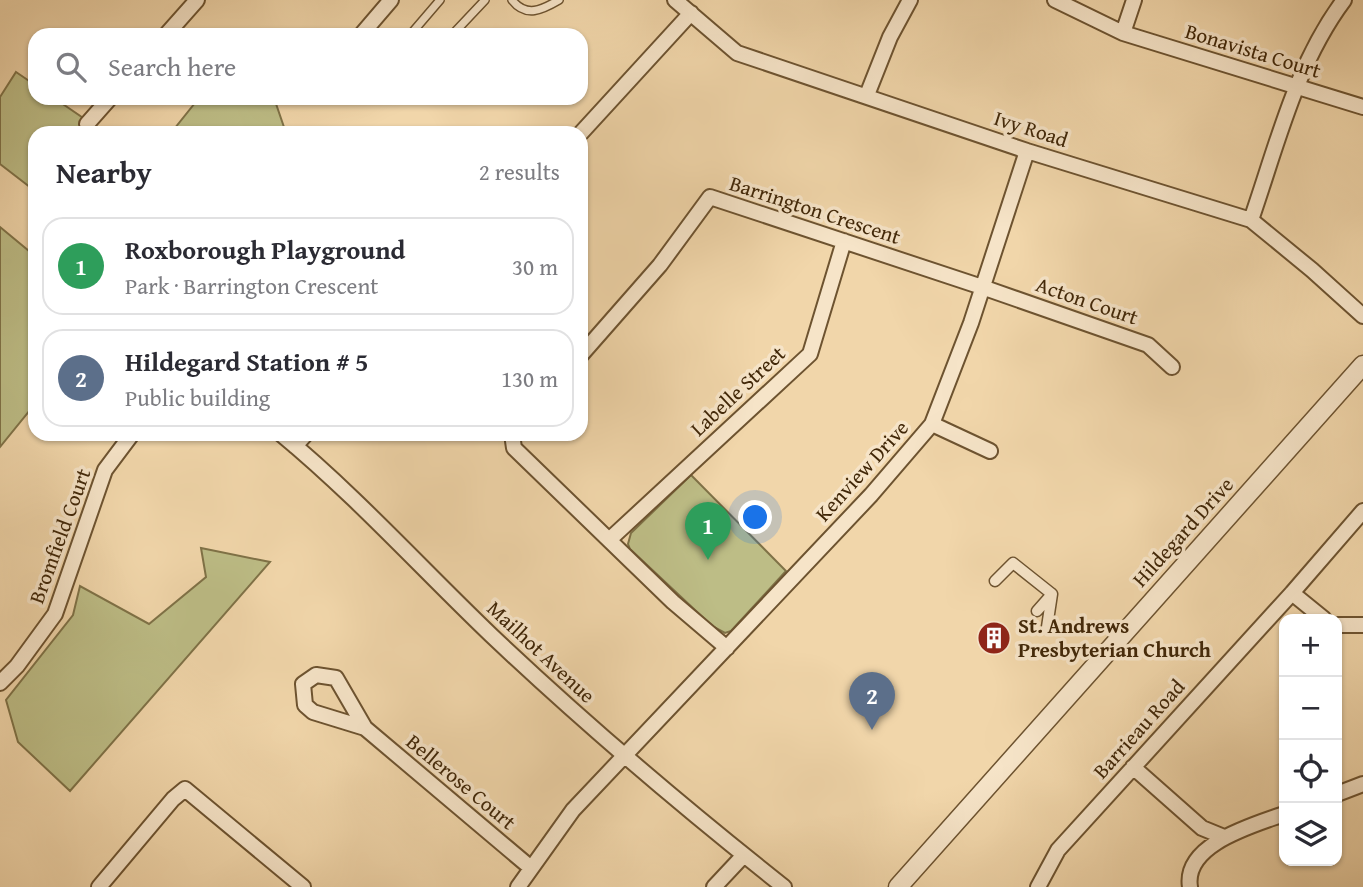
<!DOCTYPE html>
<html lang="en">
<head>
<meta charset="utf-8">
<style>
	:root { --surface:#fff; --page:#f2f2f3; --text:#2b2b33; --muted:#7c7c81; --line:#e1e1e2; --accent:#8f2418 }
	body { margin:0; font-family:"Gentium Book Plus",serif; background:var(--page); color:var(--text) }
	.controls { position:absolute; right:21px; bottom:21px; display:grid; overflow:hidden; border-radius:14px; box-shadow:0 2px 5px #0004 }
	.controls button { width:63px; height:63px; display:grid; place-items:center; padding:0; border:0; border-bottom:2px solid var(--line); background:var(--surface); color:var(--text); font:35px sans-serif }
	.you { position:absolute; left:756px; top:518px; width:24px; height:24px; margin:-18px; border:5px solid #fff; border-radius:50%; background:#1a73e8; box-shadow:0 0 0 10px #1a73e833 }
	.badge { display:grid; place-items:center; width:46px; height:46px; border-radius:50%; background:var(--accent); color:#fff; font-size:23px; font-weight:700 }
	.pin { position:absolute; translate:-50% -58px; filter:drop-shadow(0 2px 4px #0008) }
	.pin::after { content:''; position:absolute; top:37px; width:24px; height:21px; background:inherit; clip-path:polygon(0 0,100% 0,50% 100%) }
	.list { margin:0; padding:0; list-style:none }
	h2 { display:flex; justify-content:space-between; align-items:center; height:91px; margin:0; padding:0 28px; font-size:30px }
	h2 small { font-size:23px; font-weight:400; color:var(--muted) }
	.list li { display:grid; grid-template-columns:46px 1fr auto; gap:21px; align-items:center; box-sizing:border-box; height:98px; margin:0 14px 14px; padding:0 14px; border:2px solid var(--line); border-radius:21px }
	.list b { display:block; font-size:26px; white-space:nowrap }
	.list p { margin:0; font-size:23px; white-space:nowrap; color:var(--muted) }
	.list em { font-size:23px; font-style:normal; color:var(--muted) }
	.icon { flex:none; width:38px; height:38px; fill:none; stroke:currentColor; stroke-width:2; stroke-linecap:round; stroke-linejoin:round }
	.map { position:relative; flex:none; width:1363px; height:887px; overflow:hidden }
	.search { position:absolute; background:var(--surface); box-shadow:0 2px 5px #0004; left:28px; top:28px; width:560px; height:77px; display:flex; align-items:center; gap:18px; box-sizing:border-box; padding:0 24px; border-radius:21px; color:var(--muted); font-size:26px }
	.panel { position:absolute; background:var(--surface); box-shadow:0 2px 5px #0004; left:28px; top:126px; width:560px; height:315px; border-radius:21px }
	.map>svg:first-child { display:block }
	.green { fill:#bdbd86; stroke:#7f7247; stroke-width:2 }
	.lines { fill:none; stroke-linecap:round; stroke-linejoin:round }
	.service-casing { stroke:#6d5330; stroke-width:10 }
	.pedestrian-casing { stroke:#6d5330; stroke-width:13 }
	.minor-casing { stroke:#6d5330; stroke-width:18 }
	.tertiary-casing { stroke:#6d5330; stroke-width:21 }
	.service { stroke:#f6e4c8; stroke-width:7 }
	.pedestrian { stroke:#f6e4c8; stroke-width:10 }
	.minor { stroke:#f6e4c8; stroke-width:14 }
	.tertiary { stroke:#f6e4c8; stroke-width:18 }
	.labels { text-anchor:middle; stroke-width:7; stroke-linejoin:round; paint-order:stroke }
	.street-label { font-size:21px; fill:#412708; stroke:#f6e4c8 }
	.poi-label { font-size:21px; font-weight:bold; fill:#412708; stroke:#f6e4c8; text-anchor:start }
</style>
</head>
<body>
<div class="map">
<svg width="1363" height="887" viewBox="0 0 1363 887">
	<rect width="100%" height="100%" fill="#f1d6aa"/>
	<filter id="stains"><feTurbulence type="fractalNoise" baseFrequency=".00286" numOctaves="4"/><feColorMatrix values="0 0 0 0 .2 0 0 0 0 .09 0 0 0 0 .02 0 0 0 .5 -.17"/></filter>
	<radialGradient id="worn" r=".72"><stop offset=".6" stop-color="#630" stop-opacity="0"/><stop offset="1" stop-color="#630" stop-opacity=".3"/></radialGradient>
	<path class="green" d="M16 72 35 85V98H54L105 133H35V191L0 164V97Z
		M199 98H274L286 133H171Z
		M0 227 35 256V404L0 447Z
		M691 475 786 571 731 631 725 633 712 626 630 549 628 544 631 533Z
		M201 548 270 562 70 791 18 742 6 700 73 615 80 586 149 624 206 577Z"/>
	<g class="lines">
		<defs>
			<path id="service" d="M512 0C526 18 542 10 559 0
				M410 35 440 0
				M452 35 485 0"/>
			<path id="pedestrian" d="M995 581 1013 563 1052 594 1037 611
				M1047 627 1052 594"/>
			<path id="minor" d="M675 0 737 53 1027 151 1251 220 1312 270 1363 316
				M1055 0 1123 33 1363 107
				M1123 33 1134 0
				M166 35 197 0
				M361 35 391 0
				M867 95 890 37 910 0
				M87 124 110 98
				M581 133 691 13
				M1251 220C1277 145 1296 64 1344 0
				M581 355 660 265 710 197 982 287 1148 345 1172 367
				M932 424 990 451
				M281 434C356 496 421 568 491 635 585 724 683 807 784 887
				M512 434 514 448 673 602 727 648
				M295 446 306 434
				M609 540 810 354 844 241
				M1292 593 1324 619
				M1337 625H1363
				M0 683 17 666 55 614 105 470 132 434
				M365 728 313 712 305 705 303 684 316 675 336 678 365 728 531 868
				M1133 767 1202 828 1224 837
				M1337 794 1363 784
				M99 887 173 799 185 789 303 887
				M518 887 573 810 871 495 932 424 971 323 1027 151
				M714 887 744 855
				M1038 887 1058 850 1292 593 1363 511
				M1190 887C1183 844 1254 825 1284 814"/>
			<path id="tertiary" d="M898 887 1363 365"/>
		</defs>
		<use href="#service" class="service-casing"/>
		<use href="#pedestrian" class="pedestrian-casing"/>
		<use href="#minor" class="minor-casing"/>
		<use href="#tertiary" class="tertiary-casing"/>
		<use href="#service" class="service"/>
		<use href="#pedestrian" class="pedestrian"/>
		<use href="#minor" class="minor"/>
		<use href="#tertiary" class="tertiary"/>
	</g>
	<defs>
		<symbol id="building-disc" viewBox="-11 -11 22 22"><circle r="9.5" fill="#8f2418" stroke="#f6e4c8"/><path d="M-4-6H4V6H1V3H-1V6H-4ZM-2.5-4.3h1.7v1.8h-1.7ZM.8-4.3h1.7v1.8H.8ZM-2.5-1h1.7V.8h-1.7ZM.8-1h1.7V.8H.8Z" fill="#fff"/></symbol>
	</defs>
	<g fill-rule="evenodd">
		<use href="#building-disc" x="975" y="619" width="38" height="38"/>
	</g>
	<g class="labels">
		<g class="street-label">
			<text transform="translate(1253 51) rotate(17)" y="7">Bonavista Court</text>
			<text transform="translate(1031 129) rotate(18)" y="7">Ivy Road</text>
			<text transform="translate(815 210) rotate(18)" y="7">Barrington Crescent</text>
			<text transform="translate(1087 301) rotate(19)" y="7">Acton Court</text>
			<text transform="translate(738 391) rotate(-43)" y="7">Labelle Street</text>
			<text transform="translate(862 471) rotate(-48)" y="7">Kenview Drive</text>
			<text transform="translate(1183 532) rotate(-48)" y="7">Hildegard Drive</text>
			<text transform="translate(60 536) rotate(-70)" y="7">Bromfield Court</text>
			<text transform="translate(541 652) rotate(43)" y="7">Mailhot Avenue</text>
			<text transform="translate(1139 729) rotate(-48)" y="7">Barrieau Road</text>
			<text transform="translate(461 782) rotate(40)" y="7">Bellerose Court</text>
		</g>
		<g class="poi-label">
			<text x="1018" y="633">St. Andrews<tspan x="1018" dy="24">Presbyterian Church</tspan></text>
		</g>
	</g>
	<rect width="100%" height="100%" filter="url(#stains)"/>
	<rect width="100%" height="100%" fill="url(#worn)"/>
</svg>
<div class="controls">
<button>+</button>
<button>−</button>
<button><svg class="icon" aria-label="locate" viewBox="0 0 24 24"><circle cx="12" cy="12" r="6"/><path d="M12 2v4M12 18v4M2 12h4M18 12h4"/></svg></button>
<button><svg class="icon" aria-label="layers" viewBox="0 0 24 24"><path d="M12 4l9 5-9 5-9-5zM3 14l9 5 9-5"/></svg></button>
</div>
<div class="you"></div>
<div class="pin badge" style="left:708px;top:560px;background:#2e9e5b">1</div>
<div class="pin badge" style="left:872px;top:730px;background:#5c6f8a">2</div>
<div class="search"><svg class="icon" aria-label="search" viewBox="0 0 24 24"><circle cx="10" cy="10" r="6"/><path d="M15 15l6 6"/></svg>Search here</div>
<section class="panel">
<h2>Nearby<small>2 results</small></h2>
<ul class="list">
<li><span class="badge" style="background:#2e9e5b">1</span><div><b>Roxborough Playground</b><p>Park · Barrington Crescent</p></div><em>30 m</em></li>
<li><span class="badge" style="background:#5c6f8a">2</span><div><b>Hildegard Station # 5</b><p>Public building</p></div><em>130 m</em></li>
</ul>
</section>
</div>
</body>
</html>
